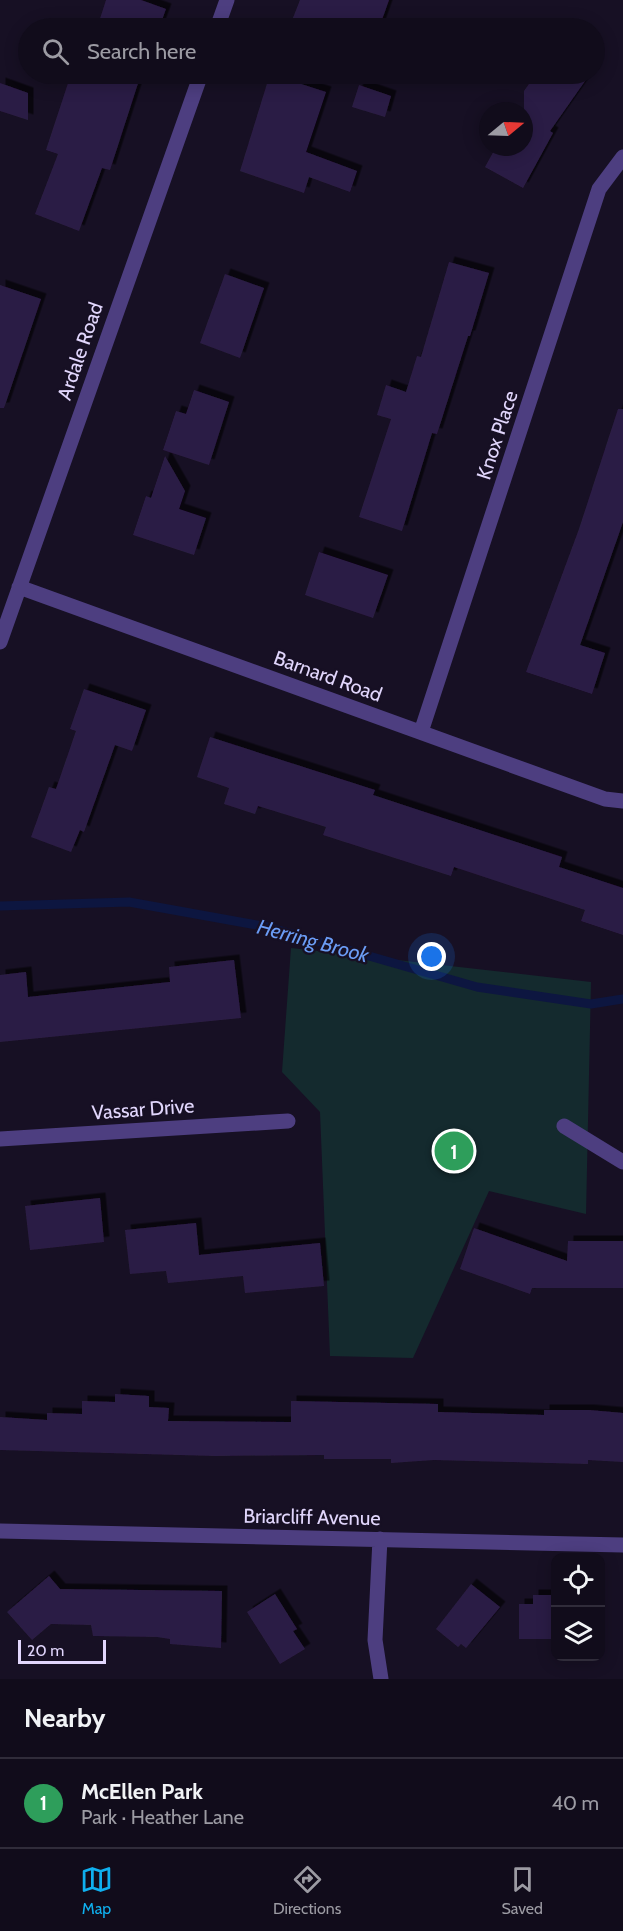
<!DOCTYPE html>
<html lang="en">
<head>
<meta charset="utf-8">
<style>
	:root { --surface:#110c1b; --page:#1e1a28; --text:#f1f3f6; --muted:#9c9ba3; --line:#302c3a; --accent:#0fb0ef }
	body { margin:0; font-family:Cabin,sans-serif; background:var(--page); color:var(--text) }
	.controls { position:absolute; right:18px; bottom:18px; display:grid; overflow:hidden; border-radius:12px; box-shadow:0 3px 15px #0003 }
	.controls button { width:54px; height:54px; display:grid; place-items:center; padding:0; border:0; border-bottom:2px solid var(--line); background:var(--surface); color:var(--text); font:30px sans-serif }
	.compass { position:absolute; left:479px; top:102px; width:54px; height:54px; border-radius:50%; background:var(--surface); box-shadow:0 3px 15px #0003; rotate:71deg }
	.scale { position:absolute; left:18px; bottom:15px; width:88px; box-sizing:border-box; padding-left:6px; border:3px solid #e1d6fc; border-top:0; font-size:16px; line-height:21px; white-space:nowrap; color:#e1d6fc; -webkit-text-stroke:4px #171024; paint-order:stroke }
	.you { position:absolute; left:432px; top:957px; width:21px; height:21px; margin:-15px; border:4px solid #fff; border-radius:50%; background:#1a73e8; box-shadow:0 0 0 9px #1a73e833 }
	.badge { display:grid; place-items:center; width:39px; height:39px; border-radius:50%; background:var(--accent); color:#fff; font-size:20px; font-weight:700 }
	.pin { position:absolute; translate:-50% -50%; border:3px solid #fff; box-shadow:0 2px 6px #0006 }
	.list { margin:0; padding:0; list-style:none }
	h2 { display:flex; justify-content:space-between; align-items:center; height:78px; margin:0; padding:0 24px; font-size:26px }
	h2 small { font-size:20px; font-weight:400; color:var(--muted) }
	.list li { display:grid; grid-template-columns:39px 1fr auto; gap:18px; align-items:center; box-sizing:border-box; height:90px; padding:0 24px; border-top:2px solid var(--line) }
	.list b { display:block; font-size:22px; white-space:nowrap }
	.list p { margin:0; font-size:20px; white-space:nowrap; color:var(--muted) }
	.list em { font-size:20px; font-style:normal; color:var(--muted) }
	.icon { flex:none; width:33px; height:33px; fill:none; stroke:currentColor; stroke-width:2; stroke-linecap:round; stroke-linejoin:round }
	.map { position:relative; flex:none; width:623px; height:1679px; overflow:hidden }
	.search { position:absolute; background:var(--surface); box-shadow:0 3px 15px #0003; left:18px; right:18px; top:18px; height:66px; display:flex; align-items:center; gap:15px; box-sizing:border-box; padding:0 21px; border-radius:33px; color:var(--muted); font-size:22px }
	.sheet { height:168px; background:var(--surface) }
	nav { display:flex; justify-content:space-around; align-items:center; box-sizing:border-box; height:84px; border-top:2px solid var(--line); background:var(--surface); font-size:16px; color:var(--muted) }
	nav a { display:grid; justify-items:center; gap:3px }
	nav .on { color:var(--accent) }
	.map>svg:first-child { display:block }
	.green { fill:#142a2e }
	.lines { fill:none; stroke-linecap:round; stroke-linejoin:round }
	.stream { stroke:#0d1640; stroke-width:9 }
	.building { fill:#2c1d44; filter:url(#shadow) }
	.minor { stroke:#4d3e80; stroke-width:15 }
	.labels { text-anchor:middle; stroke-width:4.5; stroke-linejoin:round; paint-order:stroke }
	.street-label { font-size:20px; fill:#e1d6fc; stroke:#171024 }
	.water-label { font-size:21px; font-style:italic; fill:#6b9cf5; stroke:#171024 }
</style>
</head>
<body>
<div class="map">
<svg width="623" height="1679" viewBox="0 0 623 1679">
	<defs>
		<filter id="shadow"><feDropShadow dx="5.5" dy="-5.5" stdDeviation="0" flood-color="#0009"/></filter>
	</defs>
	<rect width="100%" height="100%" fill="#171024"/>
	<path class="green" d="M291 948 591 982 586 1214 489 1191 413 1358 330 1356 320 1112 282 1072Z"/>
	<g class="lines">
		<path class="stream" d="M0 906 129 902 268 927 477 987 591 1004 623 999"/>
	</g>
	<path class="building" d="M106 0H141L166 9 159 28H97Z
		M300 0H389L379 28H289Z
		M71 74H141L110 170 102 168 79 231 35 214 58 154 46 150Z
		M270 74 326 92 306 152 357 171 350 192 309 177 304 193 240 171Z
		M536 74H590L550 131 553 133 523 188 485 167 496 147H524V91Z
		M0 83 28 93V120L0 111Z
		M359 85 391 96 385 117 352 107Z
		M449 262 489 273 470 336H468L437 434 432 433 402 531 359 517 391 419 377 415 386 385 406 392 417 356 421 357Z
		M225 274 264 288 240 358 200 343Z
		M0 285 41 299 4 408H0Z
		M194 390 229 402 209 465 163 450 176 411 186 414Z
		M618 409H623V522L580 645 605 653 592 694 526 672 579 529Z
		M165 456 185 491 179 509 206 518 194 555 133 535 146 496 151 498Z
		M319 552 388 575 373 618 305 595Z
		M84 689 146 710 132 751 115 745 84 832 80 830 71 852 31 837 49 787 56 789 76 731 70 729Z
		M210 737 375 790 373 795 562 857 559 867 623 888V935L581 921 585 910 454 867 451 876 323 835 326 827 258 806 255 814 224 804 229 788 197 777Z
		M234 960 241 1018 0 1042V975L26 972 28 997 170 982 169 967Z
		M100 1198 104 1242 30 1250 25 1206Z
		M196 1223 199 1255 320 1243 324 1286 245 1293 243 1276 168 1283 166 1271 130 1274 125 1230Z
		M474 1228 567 1261 568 1241H623V1288H532L530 1294 460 1269Z
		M115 1394 149 1396V1407L169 1408 168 1421 291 1422V1401L438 1404V1412L544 1415V1410H589L623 1413V1462L588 1460V1464L434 1460 391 1463V1459H324V1455L215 1456 0 1450V1417L47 1420V1413L82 1414V1401L115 1402Z
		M49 1576 60 1589 222 1591 221 1648 170 1644V1639L157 1637 93 1636 91 1625 51 1624 32 1640 7 1612Z
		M471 1584 500 1607 466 1648 461 1644 458 1647 436 1629Z
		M275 1594 297 1629 293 1631 305 1649 280 1664 247 1612Z
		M533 1595H555V1639H519V1604H533Z"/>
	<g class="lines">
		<path class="minor" d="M217 28 227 0
			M19 587 605 799 623 801
			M0 642 201 74
			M421 732 599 189 623 157
			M564 1126 623 1162
			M0 1139 288 1121
			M0 1531 623 1545
			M380 1539 375 1640 381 1679"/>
	</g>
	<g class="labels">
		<g class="street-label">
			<text transform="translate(80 351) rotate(-71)" y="7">Ardale Road</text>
			<text transform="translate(497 435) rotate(-72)" y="7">Knox Place</text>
			<text transform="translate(328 676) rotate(20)" y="7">Barnard Road</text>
			<text transform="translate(143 1109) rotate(-4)" y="7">Vassar Drive</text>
			<text transform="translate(312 1517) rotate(1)" y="7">Briarcliff Avenue</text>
		</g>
		<g class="water-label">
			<text transform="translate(313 941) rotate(15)" y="7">Herring Brook</text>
		</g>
	</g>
</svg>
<div class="controls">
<button><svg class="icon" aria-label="locate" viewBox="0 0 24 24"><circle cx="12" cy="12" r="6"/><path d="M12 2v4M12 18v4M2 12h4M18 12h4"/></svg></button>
<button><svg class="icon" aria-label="layers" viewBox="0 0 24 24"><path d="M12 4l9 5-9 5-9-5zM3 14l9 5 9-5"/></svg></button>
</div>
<svg class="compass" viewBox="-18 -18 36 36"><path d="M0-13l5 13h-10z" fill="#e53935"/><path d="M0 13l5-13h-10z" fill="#9c9ba3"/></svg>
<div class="scale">20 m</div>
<div class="you"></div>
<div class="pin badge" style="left:454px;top:1151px;background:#2e9e5b">1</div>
<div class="search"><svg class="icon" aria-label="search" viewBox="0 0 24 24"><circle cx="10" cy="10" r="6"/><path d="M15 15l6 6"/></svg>Search here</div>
</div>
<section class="sheet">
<h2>Nearby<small></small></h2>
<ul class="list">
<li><span class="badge" style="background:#2e9e5b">1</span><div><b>McEllen Park</b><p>Park · Heather Lane</p></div><em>40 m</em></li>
</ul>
</section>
<nav>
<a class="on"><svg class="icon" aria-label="map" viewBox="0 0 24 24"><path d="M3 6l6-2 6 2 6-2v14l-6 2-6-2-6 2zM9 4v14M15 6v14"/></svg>Map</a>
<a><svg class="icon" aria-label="directions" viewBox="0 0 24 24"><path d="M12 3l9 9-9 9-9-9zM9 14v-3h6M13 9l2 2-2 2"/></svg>Directions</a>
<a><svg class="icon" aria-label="saved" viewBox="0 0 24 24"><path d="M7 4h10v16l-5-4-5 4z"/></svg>Saved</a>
</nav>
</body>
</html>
